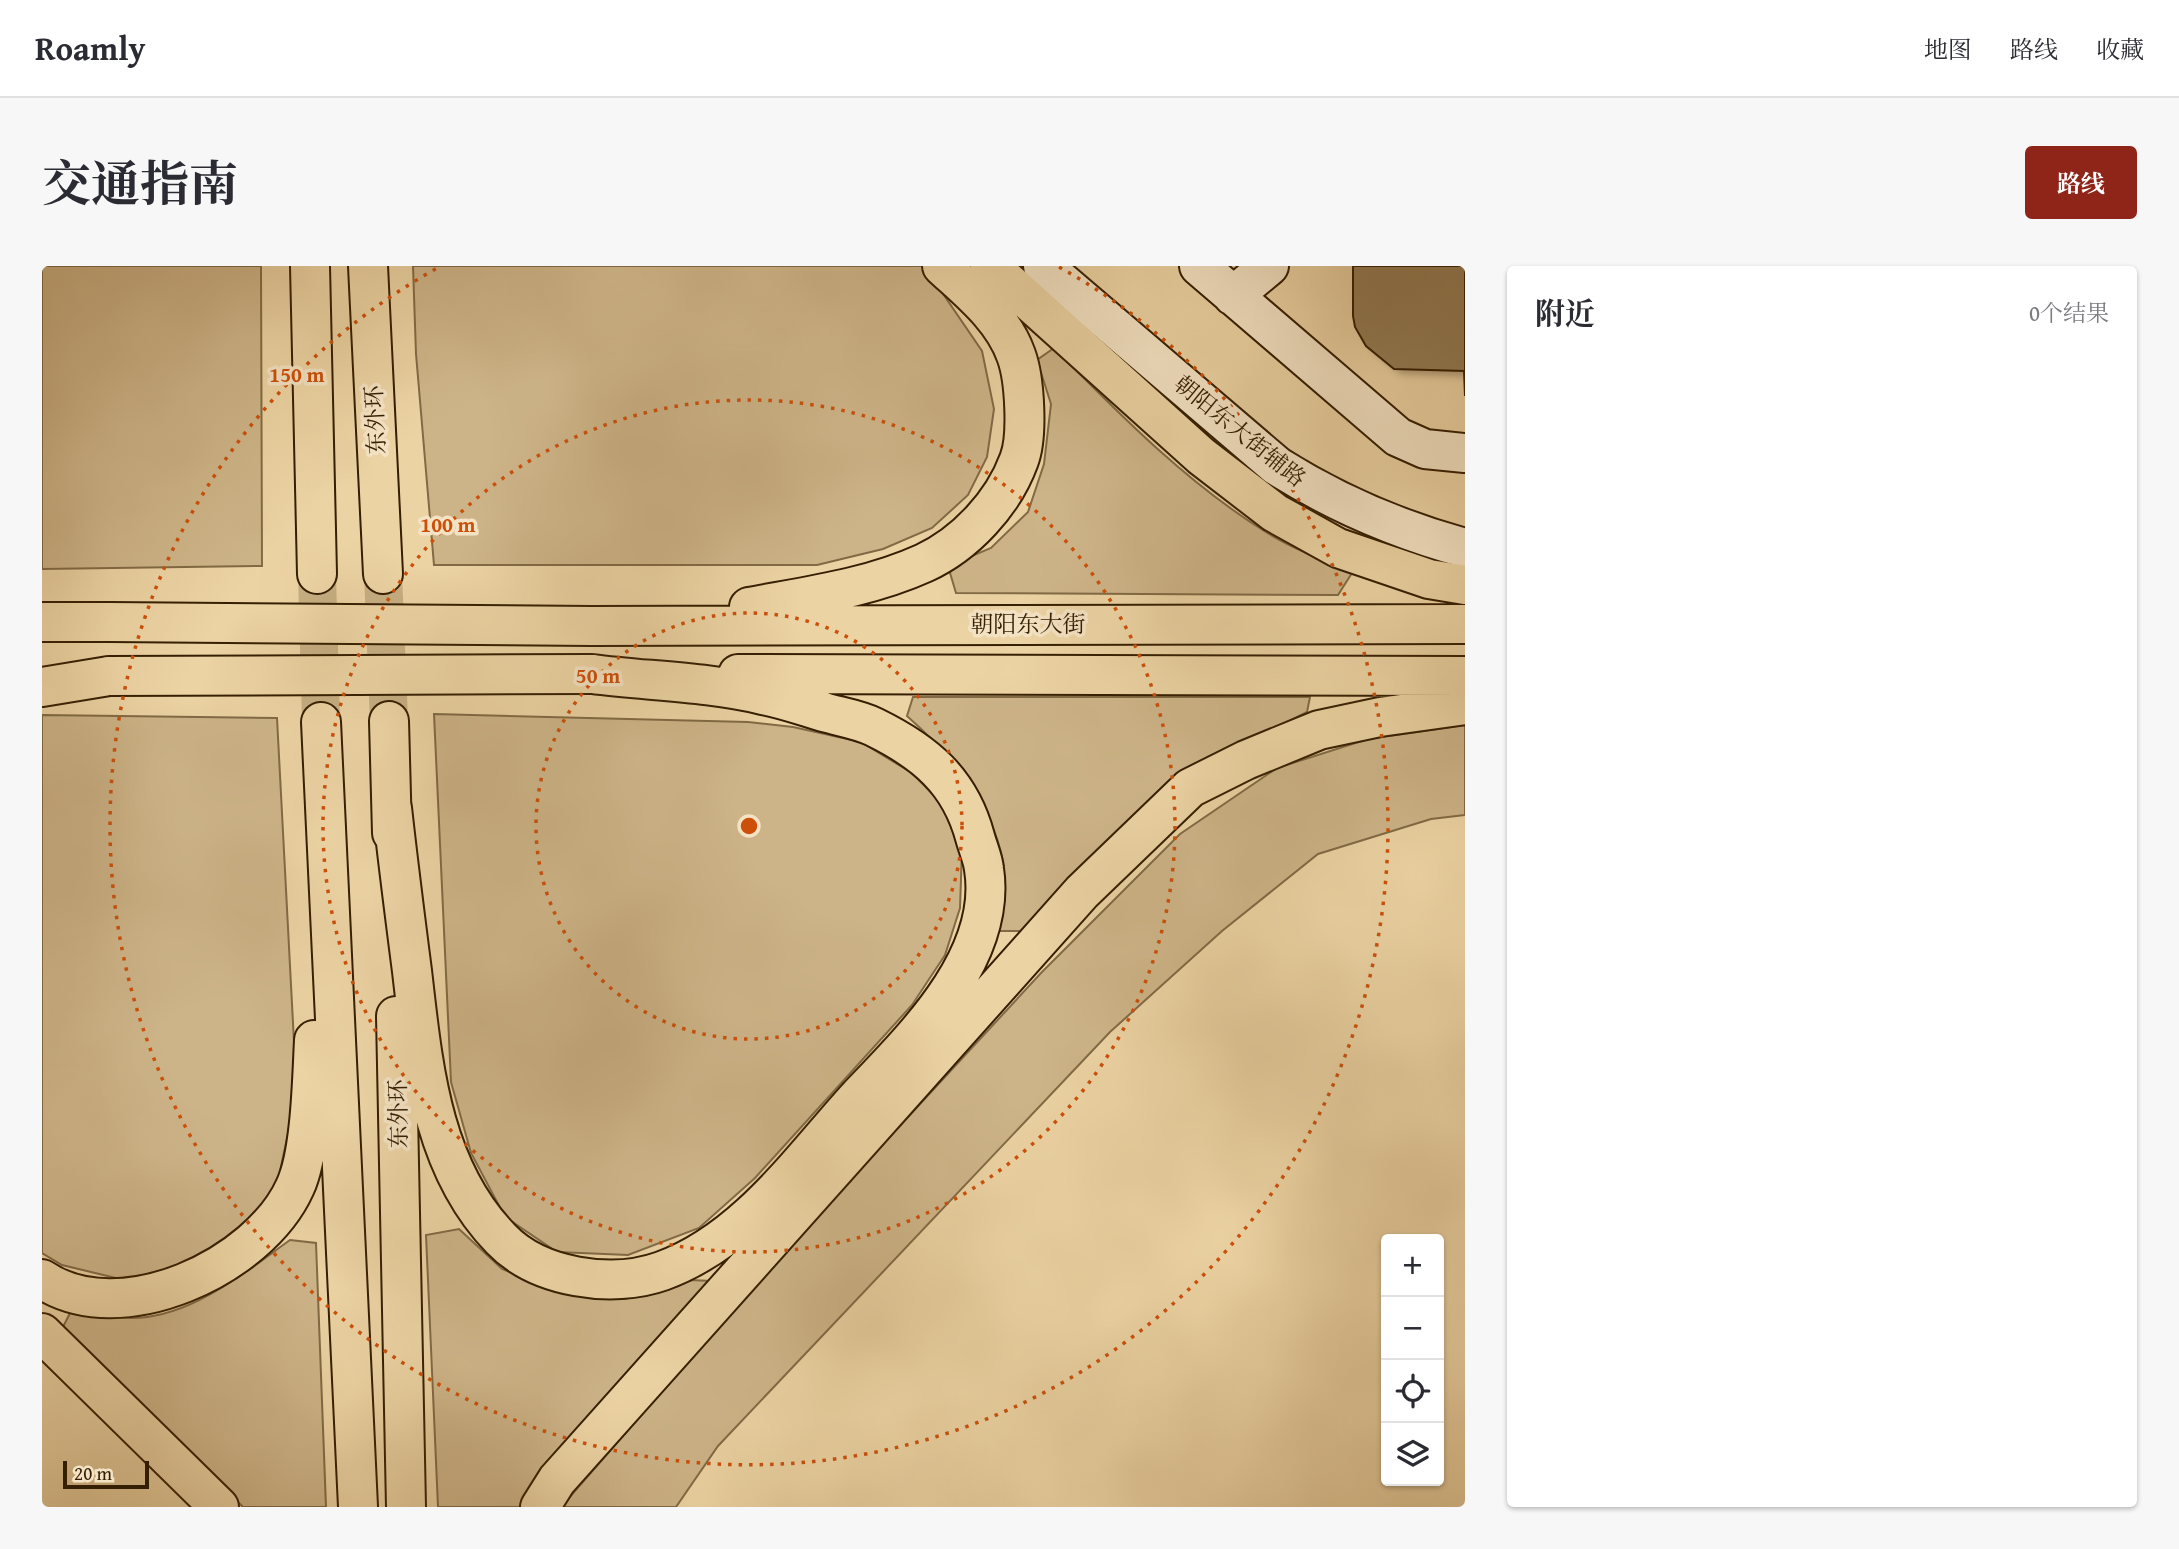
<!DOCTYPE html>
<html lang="zh">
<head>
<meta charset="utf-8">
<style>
	:root { --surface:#fff; --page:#f7f7f7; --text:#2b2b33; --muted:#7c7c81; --line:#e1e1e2; --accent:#8f2418 }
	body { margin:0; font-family:"Gentium Book Plus","Noto Serif SC",serif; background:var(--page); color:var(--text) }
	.controls { position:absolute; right:21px; bottom:21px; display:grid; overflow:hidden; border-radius:7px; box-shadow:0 2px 5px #0004 }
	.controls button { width:63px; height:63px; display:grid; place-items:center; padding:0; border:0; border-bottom:2px solid var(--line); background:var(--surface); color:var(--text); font:35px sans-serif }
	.scale { position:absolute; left:21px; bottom:18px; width:86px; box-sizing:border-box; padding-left:7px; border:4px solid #351f02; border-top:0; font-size:19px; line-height:24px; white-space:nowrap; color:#351f02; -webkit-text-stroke:5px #f3e2c3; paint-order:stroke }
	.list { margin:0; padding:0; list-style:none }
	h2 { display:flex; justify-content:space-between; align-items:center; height:91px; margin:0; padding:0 28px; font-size:30px }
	h2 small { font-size:23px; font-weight:400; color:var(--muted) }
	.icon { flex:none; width:38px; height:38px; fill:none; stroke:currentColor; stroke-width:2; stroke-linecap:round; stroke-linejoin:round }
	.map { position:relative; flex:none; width:1423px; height:1241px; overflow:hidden; border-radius:7px }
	header { display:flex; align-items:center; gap:42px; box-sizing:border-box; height:98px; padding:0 35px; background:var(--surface); border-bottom:2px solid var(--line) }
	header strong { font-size:33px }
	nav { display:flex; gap:38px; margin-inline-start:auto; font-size:24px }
	.intro { display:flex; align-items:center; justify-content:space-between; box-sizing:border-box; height:168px; padding:0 42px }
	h1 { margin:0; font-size:49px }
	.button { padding:18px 32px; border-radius:7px; background:var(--accent); color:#fff; font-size:24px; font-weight:700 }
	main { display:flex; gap:42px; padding:0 42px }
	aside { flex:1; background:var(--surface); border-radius:7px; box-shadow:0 2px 5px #0004 }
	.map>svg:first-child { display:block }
	.green { fill:#cdb488; stroke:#816a45; stroke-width:2 }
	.building { fill:#947d56; stroke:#351f02; stroke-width:2; filter:url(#shadow) }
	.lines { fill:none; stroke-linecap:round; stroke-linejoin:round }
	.primary-tunnel { stroke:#c7af83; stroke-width:38; stroke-dasharray:38 19; stroke-linecap:butt }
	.secondary-casing { stroke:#351f02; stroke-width:42 }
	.primary-casing { stroke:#351f02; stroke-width:42 }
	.secondary { stroke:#f3e2c3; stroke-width:38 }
	.primary { stroke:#ecd3a3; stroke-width:38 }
	.primary-bridge-casing { stroke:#351f02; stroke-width:42; stroke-linecap:butt }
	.primary-bridge { stroke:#ecd3a3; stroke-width:38 }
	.ring { fill:none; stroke:#cd500a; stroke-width:3.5; stroke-dasharray:3.5 7 }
	.labels { text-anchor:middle; stroke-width:7; stroke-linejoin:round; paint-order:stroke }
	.street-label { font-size:23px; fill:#351f02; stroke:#f3e2c3 }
	.centre { fill:#cd500a; stroke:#f3e2c3; stroke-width:3.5 }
	.ring-label { font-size:21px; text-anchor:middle; font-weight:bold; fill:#cd500a; stroke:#f3e2c3; stroke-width:7; stroke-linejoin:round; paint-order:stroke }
</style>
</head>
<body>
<header>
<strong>Roamly</strong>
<nav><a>地图</a><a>路线</a><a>收藏</a></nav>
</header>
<div class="intro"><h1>交通指南</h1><a class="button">路线</a></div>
<main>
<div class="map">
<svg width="1423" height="1241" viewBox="0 0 1423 1241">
	<defs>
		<filter id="shadow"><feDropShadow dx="8" dy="4.5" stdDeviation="3.5" flood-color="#0004"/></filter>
	</defs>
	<rect width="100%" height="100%" fill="#ecd3a3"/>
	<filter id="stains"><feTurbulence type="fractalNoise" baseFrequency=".00286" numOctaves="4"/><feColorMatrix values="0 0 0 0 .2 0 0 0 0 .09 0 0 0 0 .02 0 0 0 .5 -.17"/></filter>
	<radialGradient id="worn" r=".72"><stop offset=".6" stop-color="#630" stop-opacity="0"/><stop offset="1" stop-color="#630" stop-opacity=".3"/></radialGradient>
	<path class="green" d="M0 0H219L220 300 0 303Z
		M371 0H882L940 85 952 143 945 191 926 229 890 262 841 283 775 299H392L374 88Z
		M1012 82C1078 149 1147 219 1227 268 1252 284 1283 294 1310 307L1296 329 914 327 906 300 949 282 986 246 1002 198 1009 138 995 94Z
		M871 431H1268L1265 446 1151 503 1080 560 980 665H954C957 644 964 616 961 595 949 536 909 489 865 450Z
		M392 448 706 456 751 461 819 476 870 507 902 540 920 583 918 642 903 689 870 739 713 912 657 962 586 989 515 986 463 951 429 887 409 816Z
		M0 449 235 452 253 795 247 863 233 929 196 970 141 1001 82 1014 20 999 0 987Z
		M1423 459V549L1389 553 1276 588 1180 665 1068 766 676 1180 634 1241H519L746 981 999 707 1138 568 1235 502 1326 473Z
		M417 963 460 1003 515 1025 583 1033 648 1014 669 1015 500 1206 478 1241H396L384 969Z
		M248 974 274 977 284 1241H201L20 1063 31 1041C45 1045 59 1049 74 1051 139 1060 199 1009 248 974Z"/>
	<path class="building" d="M1311 0H1423V130L1422 105 1352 103 1324 80 1313 61 1311 50Z"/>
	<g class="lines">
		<path class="primary-tunnel" d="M275 308 279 456
			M341 308 347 455"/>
		<defs>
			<path id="secondary" d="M1001 0 1235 200C1292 236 1357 264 1423 282
				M1157 0 1356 171 1383 183 1423 187
				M1191 30 1227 0"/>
			<path id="primary" d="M268 0 275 308
				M326 0 341 308
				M948 0 1159 190 1233 247 1296 282 1387 313 1423 319
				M707 341C766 330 827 322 882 297 923 278 961 238 977 194 986 171 983 113 974 89 961 52 928 26 900 0
				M0 356H67
				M550 360 1423 358
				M696 408 1423 410
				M0 421 67 410
				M347 455 350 567
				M279 456 316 1241
				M350 542C356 596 363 651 370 705 381 799 389 901 459 973 496 1012 570 1023 620 1005 703 975 758 895 815 832 870 774 956 692 942 603 941 593 936 582 933 571 918 515 883 486 832 461 818 454 800 451 785 447 764 441 743 433 721 429 668 416 605 415 550 408
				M354 750 364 1241
				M0 1013C78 1066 217 1001 253 921 269 887 270 812 272 774
				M0 1067 177 1241
				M498 1241 515 1214 1040 626 1148 522 1204 494 1277 464 1338 451 1423 439"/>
		</defs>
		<use href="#secondary" class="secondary-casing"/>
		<use href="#primary" class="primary-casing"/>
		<use href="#secondary" class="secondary"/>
		<use href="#primary" class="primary"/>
		<defs>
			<path id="primary-bridge" d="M67 356 550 360
				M67 410 550 408"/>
		</defs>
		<use href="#primary-bridge" class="primary-bridge-casing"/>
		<use href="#primary-bridge" class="primary-bridge"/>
	</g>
	<g class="ring">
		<circle cx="707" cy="560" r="213"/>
		<circle cx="707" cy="560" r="426"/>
		<path d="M1017 1A639 639 0 1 1 397 1"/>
	</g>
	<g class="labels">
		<g class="street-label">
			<text transform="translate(333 154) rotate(-93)" y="8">东外环</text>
			<text transform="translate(1198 165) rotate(39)" y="8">朝阳东大街辅路</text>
			<text x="986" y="366">朝阳东大街</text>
			<text transform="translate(356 848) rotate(-91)" y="8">东外环</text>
		</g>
	</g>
	<circle cx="707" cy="560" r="10" class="centre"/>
	<g class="ring-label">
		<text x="255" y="116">150 m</text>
		<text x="406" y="266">100 m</text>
		<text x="556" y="417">50 m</text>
	</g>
	<rect width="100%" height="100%" filter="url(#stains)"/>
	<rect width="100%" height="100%" fill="url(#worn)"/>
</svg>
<div class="controls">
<button>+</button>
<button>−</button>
<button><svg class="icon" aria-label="locate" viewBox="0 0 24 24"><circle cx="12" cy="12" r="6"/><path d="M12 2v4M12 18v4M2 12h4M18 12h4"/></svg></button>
<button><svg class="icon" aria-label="layers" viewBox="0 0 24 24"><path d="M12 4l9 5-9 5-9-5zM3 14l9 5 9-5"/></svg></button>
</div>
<div class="scale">20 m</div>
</div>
<aside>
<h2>附近<small>0个结果</small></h2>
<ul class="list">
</ul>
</aside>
</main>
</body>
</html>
